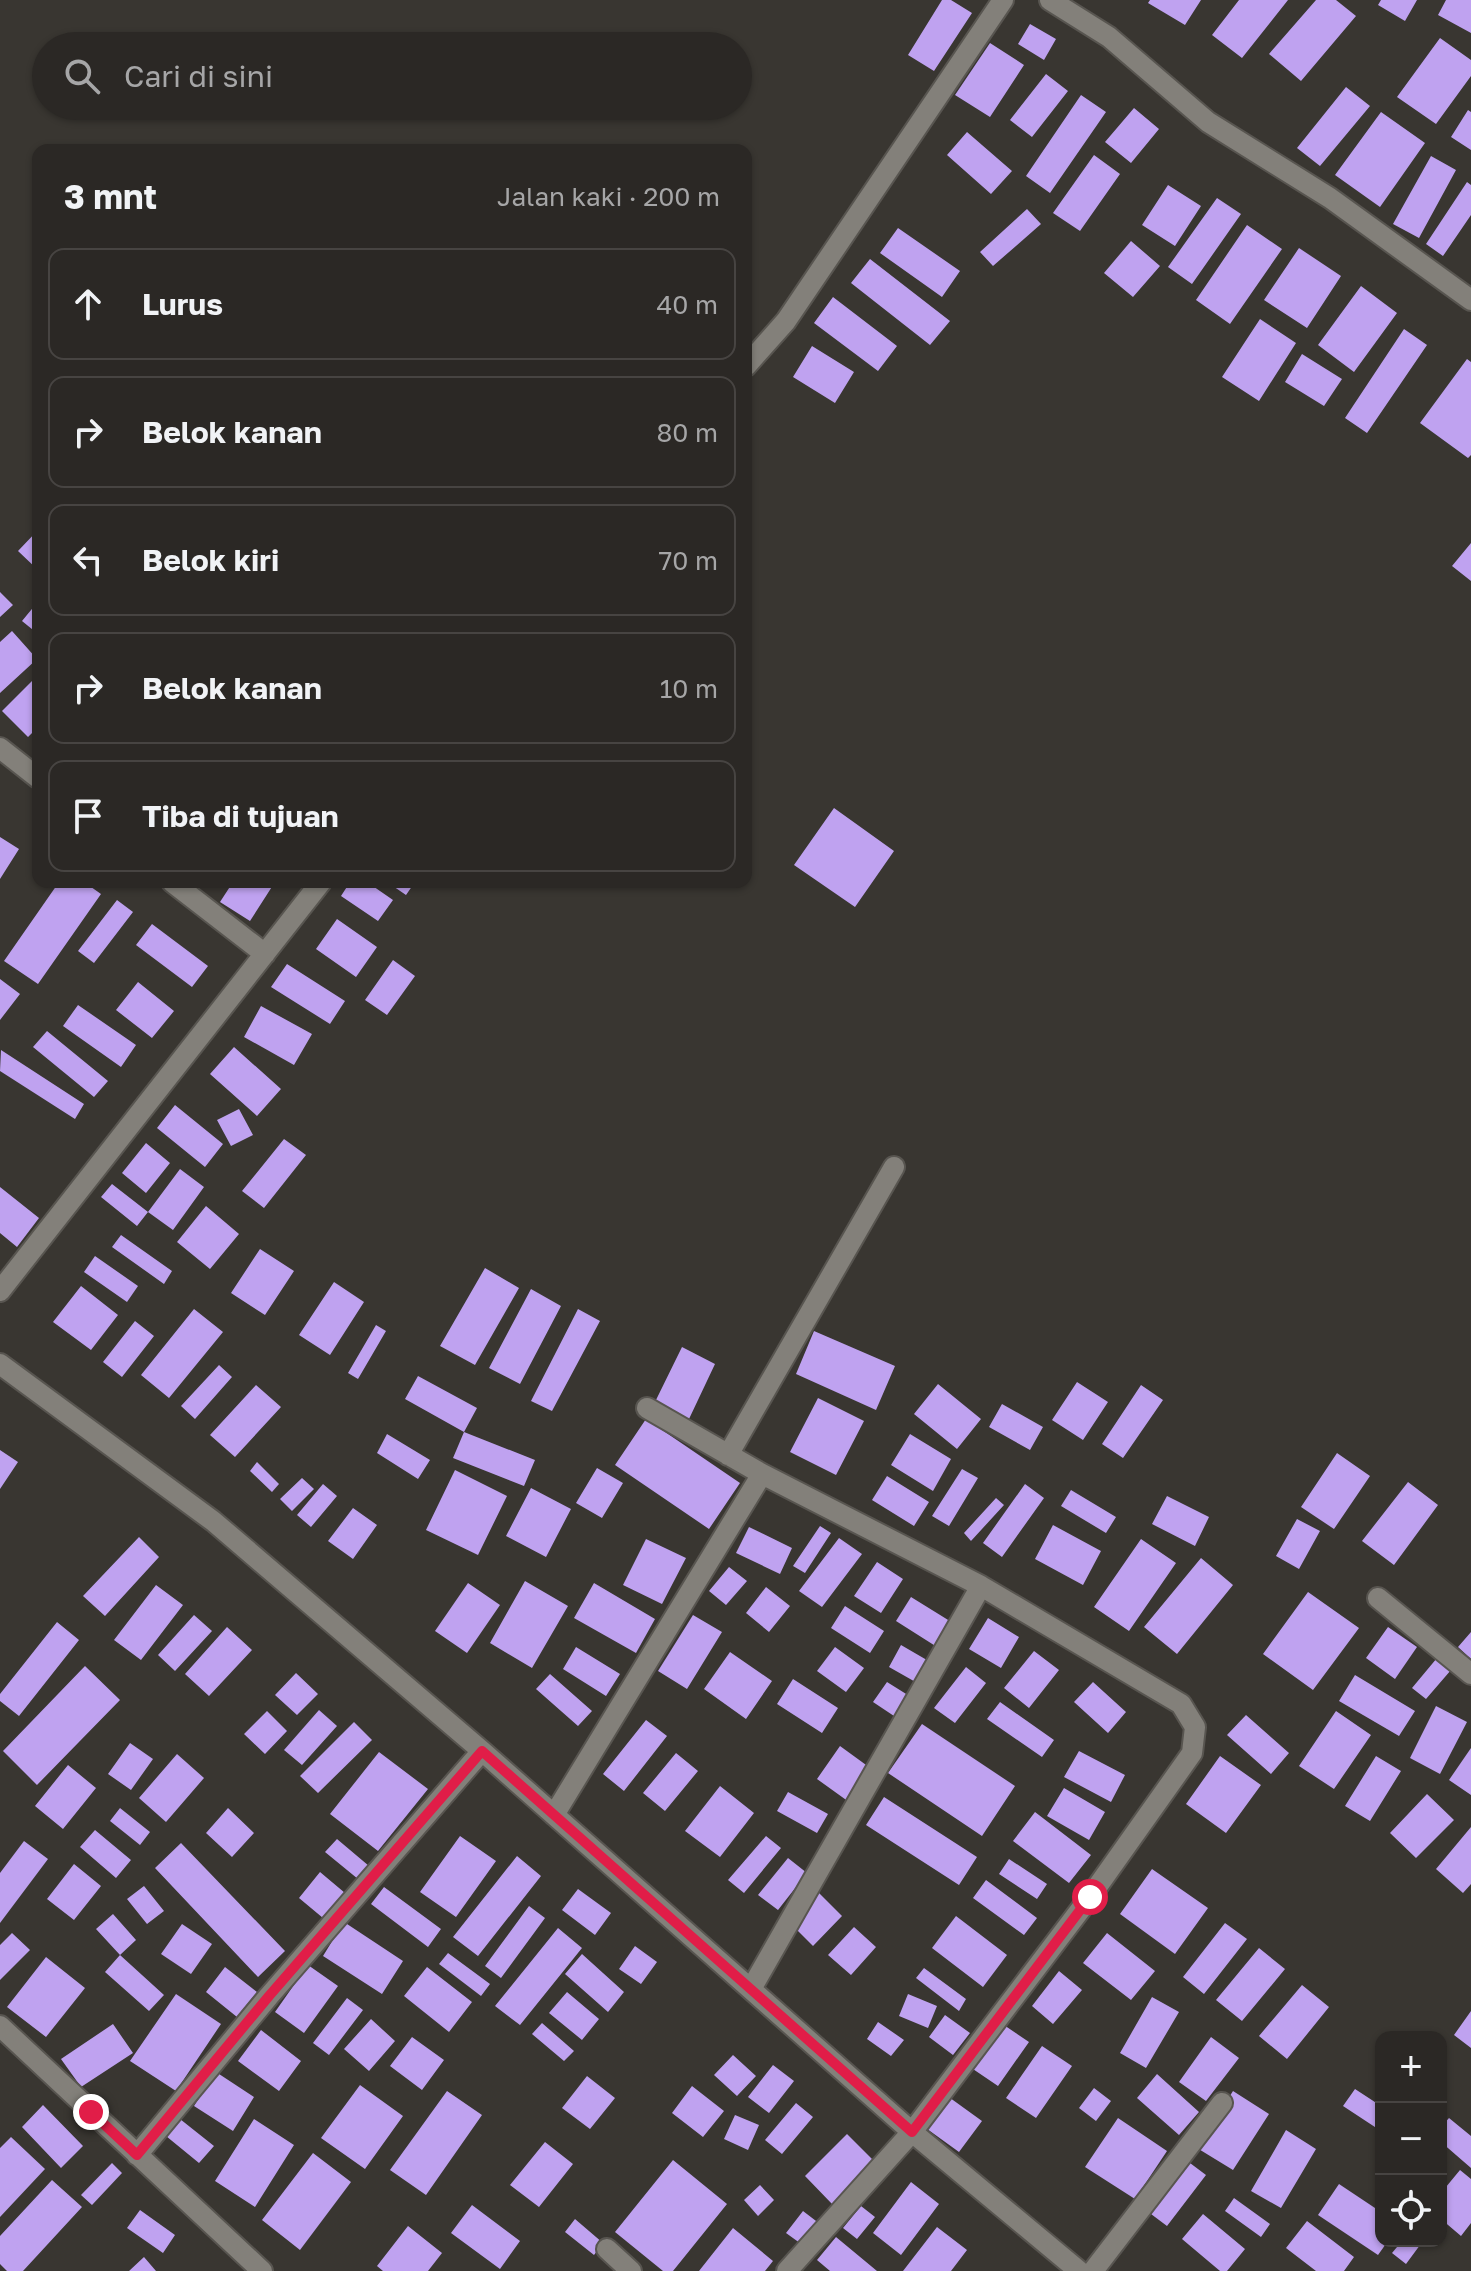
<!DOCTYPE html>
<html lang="id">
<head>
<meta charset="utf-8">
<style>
	:root { --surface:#2b2825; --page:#33302d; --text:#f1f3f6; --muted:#a6a6a7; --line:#474442 }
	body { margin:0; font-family:"Golos Text",sans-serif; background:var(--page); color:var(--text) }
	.controls { position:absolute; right:24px; bottom:24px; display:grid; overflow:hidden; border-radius:16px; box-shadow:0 2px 6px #0004 }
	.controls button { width:72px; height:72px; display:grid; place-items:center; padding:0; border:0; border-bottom:2px solid var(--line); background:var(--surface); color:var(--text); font:40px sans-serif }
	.stop { position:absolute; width:24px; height:24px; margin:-18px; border:6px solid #e11d48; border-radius:50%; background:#fff }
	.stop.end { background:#e11d48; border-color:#fff; box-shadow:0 2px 8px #0008 }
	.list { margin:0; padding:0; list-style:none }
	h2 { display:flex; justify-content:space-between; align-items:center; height:104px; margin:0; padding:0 32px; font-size:34px }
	h2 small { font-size:26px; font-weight:400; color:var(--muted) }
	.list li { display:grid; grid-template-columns:52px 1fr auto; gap:24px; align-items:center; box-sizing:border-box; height:112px; margin:0 16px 16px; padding:0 16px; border:2px solid var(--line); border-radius:16px }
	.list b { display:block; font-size:30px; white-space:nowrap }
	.list em { font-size:26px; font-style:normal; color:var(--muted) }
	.icon { flex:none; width:44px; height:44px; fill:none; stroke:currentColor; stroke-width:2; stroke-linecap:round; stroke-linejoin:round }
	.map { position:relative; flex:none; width:1471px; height:2271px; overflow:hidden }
	.search { position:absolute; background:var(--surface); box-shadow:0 2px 6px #0004; left:32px; top:32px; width:720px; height:88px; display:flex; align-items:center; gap:20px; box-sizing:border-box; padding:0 28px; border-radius:44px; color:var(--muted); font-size:30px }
	.panel { position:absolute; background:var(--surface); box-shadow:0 2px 6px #0004; left:32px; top:144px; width:720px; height:744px; border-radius:16px }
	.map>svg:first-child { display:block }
	.building { fill:#bfa2f0 }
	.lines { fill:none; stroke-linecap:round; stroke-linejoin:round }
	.minor-casing { stroke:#585550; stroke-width:24 }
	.minor { stroke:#83807a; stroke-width:20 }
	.route { stroke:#e11d48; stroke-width:10 }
</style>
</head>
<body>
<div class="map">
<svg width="1471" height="2271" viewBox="0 0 1471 2271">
	<rect width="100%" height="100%" fill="#393631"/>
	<path class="building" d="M942 0H951L972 13 934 71 908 55Z
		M1150 0H1201L1185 25 1148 3Z
		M1239 0H1288L1242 58 1212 35Z
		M1316 0H1336L1356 16 1301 81 1269 54Z
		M1381 0H1417L1405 21 1378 5Z
		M1446 0H1471V33L1438 15Z
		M1030 24 1056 39 1044 60 1018 44Z
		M1440 38 1471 60V76L1436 124 1397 97Z
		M990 43 1024 65 990 117 955 95Z
		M1046 74 1068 91 1032 137 1010 120Z
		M1346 87 1370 106 1320 166 1297 148Z
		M1081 95 1106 112 1050 193 1026 176Z
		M1134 108 1159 129 1131 163 1105 142Z
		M1468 110 1471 112V150L1451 137Z
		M1381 112 1425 143 1380 207 1335 175Z
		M967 132 1012 171 991 194 947 155Z
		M1094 155 1120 174 1080 231 1053 213Z
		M1431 156 1456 170 1419 238 1393 224Z
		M1467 182 1471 185V215L1443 256 1426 244Z
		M1168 185 1201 206 1175 246 1142 225Z
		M1217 198 1241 214 1192 284 1168 267Z
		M1027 209 1041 224 993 266 980 252Z
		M1247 225 1282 249 1230 324 1196 300Z
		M898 228 960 271 942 297 880 253Z
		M1131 241 1160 266 1133 297 1104 273Z
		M1299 248 1341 276 1307 328 1264 300Z
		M870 259 950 321 930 345 851 283Z
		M1361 286 1397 313 1354 372 1318 345Z
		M833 297 897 346 878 371 814 323Z
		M1260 319 1296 343 1259 401 1222 377Z
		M1404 329 1427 345 1367 433 1345 418Z
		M812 346 854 372 835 403 793 377Z
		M1302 354 1342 379 1324 406 1285 382Z
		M1467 359 1471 362V455L1468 458 1420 423Z
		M38 530V570L18 551Z
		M1471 543V581L1452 566Z
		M0 592 13 605 0 617Z
		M36 604 38 606V634L22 621Z
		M12 631 37 659 0 693V642Z
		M38 675V727L28 737 2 711Z
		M834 808 894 851 855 907 794 865Z
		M0 837 19 849 0 879Z
		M59 882H84L101 894 38 984 4 961Z
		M233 882H275L250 921 220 902Z
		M350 882H367L393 900 378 921 341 896Z
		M387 882H415L406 895Z
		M117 900 133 912 94 963 78 951Z
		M337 919 377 947 356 977 316 949Z
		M152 924 208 966 192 987 136 945Z
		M393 960 415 976 387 1015 365 1000Z
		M287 964 345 1001 330 1024 271 987Z
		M0 979 20 994 0 1020Z
		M138 982 174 1011 152 1038 116 1010Z
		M78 1005 136 1045 121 1067 63 1026Z
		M261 1006 312 1034 294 1065 244 1037Z
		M47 1031 108 1081 94 1097 33 1047Z
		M234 1047 281 1089 257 1116 210 1074Z
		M1 1050 84 1104 75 1119 0 1071Z
		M175 1105 223 1144 205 1167 157 1128Z
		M239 1109 253 1135 231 1146 217 1120Z
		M284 1139 306 1155 264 1208 242 1191Z
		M146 1143 170 1163 146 1193 122 1173Z
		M180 1169 204 1187 173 1230 148 1212Z
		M112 1184 148 1212 137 1226 101 1197Z
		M0 1187 39 1218 17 1247 0 1233Z
		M206 1206 239 1234 210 1269 177 1242Z
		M121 1235 172 1271 164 1284 112 1247Z
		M260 1249 294 1271 265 1315 231 1293Z
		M95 1256 138 1286 127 1302 84 1272Z
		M485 1268 519 1288 475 1365 440 1346Z
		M334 1282 364 1302 330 1355 299 1335Z
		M81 1286 118 1315 91 1350 53 1322Z
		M531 1289 561 1306 520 1384 489 1368Z
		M194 1309 223 1332 169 1398 141 1375Z
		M578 1309 600 1321 552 1411 531 1401Z
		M135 1321 154 1336 122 1377 103 1362Z
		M376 1325 386 1331 358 1379 348 1373Z
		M814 1331 895 1366 876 1410 796 1374Z
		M682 1347 715 1364 689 1419 655 1402Z
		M219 1365 232 1377 195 1419 181 1406Z
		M418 1376 477 1408 464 1432 405 1399Z
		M1077 1382 1108 1402 1083 1440 1052 1420Z
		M938 1384 981 1419 957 1449 914 1414Z
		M256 1385 281 1407 235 1457 210 1435Z
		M1141 1385 1163 1400 1123 1458 1102 1444Z
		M818 1398 864 1421 836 1475 790 1452Z
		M1002 1404 1043 1427 1030 1450 989 1427Z
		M646 1419 740 1483 709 1529 615 1465Z
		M464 1432 535 1460 524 1486 453 1458Z
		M387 1434 430 1460 418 1479 377 1453Z
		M910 1434 951 1459 933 1491 891 1465Z
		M0 1450 18 1462 0 1489Z
		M1337 1453 1370 1476 1334 1529 1301 1507Z
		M257 1462 279 1484 272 1492 250 1471Z
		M597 1468 623 1483 602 1518 576 1503Z
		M962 1469 978 1478 949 1526 932 1516Z
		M455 1470 507 1496 478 1555 426 1530Z
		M887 1476 929 1502 914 1526 872 1500Z
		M302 1478 314 1489 292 1511 280 1499Z
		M1408 1482 1438 1505 1394 1565 1362 1541Z
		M323 1484 337 1496 311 1527 297 1515Z
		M1025 1484 1044 1498 1002 1557 983 1543Z
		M531 1488 571 1509 546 1557 506 1536Z
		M1071 1490 1116 1517 1106 1533 1061 1506Z
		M1167 1496 1209 1517 1195 1546 1152 1524Z
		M996 1498 1004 1505 971 1541 964 1533Z
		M353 1508 377 1525 353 1559 328 1541Z
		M1297 1519 1320 1531 1299 1569 1276 1556Z
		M1053 1525 1101 1551 1083 1585 1035 1559Z
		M820 1526 831 1533 805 1573 793 1566Z
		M749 1527 792 1548 780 1574 736 1553Z
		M139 1537 159 1557 105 1616 83 1596Z
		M839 1538 862 1554 822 1607 799 1591Z
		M646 1539 686 1558 662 1604 623 1585Z
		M1141 1539 1176 1563 1129 1631 1094 1607Z
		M1201 1558 1233 1585 1177 1654 1144 1627Z
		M877 1562 903 1579 881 1613 854 1596Z
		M729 1567 747 1581 726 1605 709 1591Z
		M525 1581 568 1606 532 1668 490 1643Z
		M468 1583 500 1605 467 1653 435 1631Z
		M594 1583 655 1619 636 1653 574 1618Z
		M156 1585 183 1605 141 1660 114 1640Z
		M766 1587 790 1606 769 1632 746 1613Z
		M1308 1592 1359 1628 1313 1690 1263 1654Z
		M911 1597 953 1623 937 1647 896 1621Z
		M845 1606 884 1631 870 1653 831 1628Z
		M194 1615 212 1631 175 1671 158 1655Z
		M693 1615 722 1632 687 1689 658 1671Z
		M988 1618 1019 1637 1001 1668 969 1649Z
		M57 1622 79 1640 19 1716 0 1701V1694Z
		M227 1627 252 1650 209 1696 185 1674Z
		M1388 1627 1417 1647 1395 1679 1366 1658Z
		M1471 1632V1659L1458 1647Z
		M901 1645 932 1663 919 1684 889 1667Z
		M576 1647 620 1674 606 1696 563 1669Z
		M835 1647 864 1668 846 1692 817 1671Z
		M1034 1651 1059 1670 1029 1708 1004 1688Z
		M730 1652 772 1681 746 1719 704 1689Z
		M1437 1658 1451 1670 1426 1699 1412 1688Z
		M85 1666 120 1700 37 1785 3 1751Z
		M966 1667 986 1683 955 1723 934 1708Z
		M296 1673 318 1694 297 1715 275 1695Z
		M550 1674 592 1711 578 1726 536 1689Z
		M1355 1675 1415 1711 1399 1736 1339 1701Z
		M793 1679 838 1708 822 1733 777 1704Z
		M887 1682 911 1697 897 1718 873 1702Z
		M1093 1682 1126 1712 1108 1733 1074 1702Z
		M1000 1702 1054 1740 1042 1757 987 1719Z
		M1436 1706 1467 1722 1440 1774 1410 1758Z
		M319 1710 337 1726 302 1765 284 1750Z
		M267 1711 287 1731 265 1754 244 1734Z
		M1336 1711 1371 1735 1334 1789 1299 1766Z
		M1246 1715 1289 1753 1271 1774 1227 1735Z
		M646 1720 667 1736 624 1791 603 1774Z
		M354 1722 372 1740 318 1793 300 1776Z
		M922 1724 1015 1786 982 1836 888 1773Z
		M130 1743 153 1759 131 1790 108 1774Z
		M840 1746 873 1770 849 1802 817 1779Z
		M1471 1748V1795L1449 1780Z
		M1079 1751 1125 1775 1111 1802 1064 1777Z
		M379 1752 428 1789 378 1851 330 1814Z
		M676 1753 698 1771 665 1811 643 1793Z
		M177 1754 204 1778 166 1822 139 1798Z
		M1220 1756 1261 1785 1226 1833 1186 1804Z
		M1376 1756 1401 1771 1370 1821 1345 1806Z
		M68 1765 96 1788 63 1829 35 1806Z
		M720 1786 754 1813 720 1857 685 1831Z
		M1064 1788 1105 1812 1089 1840 1047 1816Z
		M788 1792 828 1814 817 1833 777 1811Z
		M1427 1794 1454 1820 1416 1858 1390 1833Z
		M884 1797 977 1857 959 1885 866 1825Z
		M120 1808 150 1832 140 1845 110 1821Z
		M228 1808 254 1833 232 1857 206 1833Z
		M1035 1812 1091 1855 1069 1883 1013 1841Z
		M1471 1827V1884L1463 1893 1436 1869Z
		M95 1830 131 1860 116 1878 80 1847Z
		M460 1836 496 1861 456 1917 420 1892Z
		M766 1836 781 1848 744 1893 728 1880Z
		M337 1839 369 1866 358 1879 325 1852Z
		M24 1841 48 1859 0 1923V1873Z
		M181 1843 285 1951 258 1977 155 1868Z
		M517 1856 541 1876 478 1956 453 1937Z
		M788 1858 807 1873 778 1910 758 1895Z
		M1009 1859 1047 1884 1037 1899 999 1874Z
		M74 1864 101 1886 74 1920 47 1899Z
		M1152 1869 1208 1908 1175 1954 1120 1914Z
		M320 1872 345 1893 323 1918 299 1898Z
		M986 1880 1037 1918 1024 1935 973 1898Z
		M144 1886 164 1911 147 1924 127 1899Z
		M384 1887 441 1929 428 1947 371 1904Z
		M578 1889 611 1913 595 1935 562 1910Z
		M819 1893 842 1916 813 1946 790 1923Z
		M529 1906 545 1918 501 1978 485 1966Z
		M113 1914 136 1940 120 1955 96 1929Z
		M956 1916 1007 1955 983 1987 932 1948Z
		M344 1922 403 1961 382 1994 323 1956Z
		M1225 1923 1247 1939 1204 1994 1183 1977Z
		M182 1924 212 1944 191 1974 161 1954Z
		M854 1927 876 1947 851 1975 828 1955Z
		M558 1928 582 1948 520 2025 495 2006Z
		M12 1933 30 1950 0 1980V1945Z
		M1107 1933 1155 1971 1131 2000 1083 1963Z
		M635 1946 657 1962 641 1984 619 1969Z
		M1259 1948 1285 1969 1242 2021 1216 2000Z
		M448 1953 490 1984 481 1996 439 1964Z
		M582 1954 624 1992 608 2012 565 1974Z
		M120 1955 164 1995 149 2011 105 1972Z
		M46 1957 85 1988 46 2037 7 2007Z
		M308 1965 338 1986 304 2033 275 2012Z
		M225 1967 257 1992 237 2017 206 1992Z
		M427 1967 472 2002 449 2032 404 1996Z
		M924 1968 966 1999 959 2011 916 1978Z
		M1059 1971 1082 1990 1053 2024 1032 2006Z
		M1302 1985 1329 2007 1287 2059 1259 2036Z
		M567 1992 599 2019 582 2040 549 2013Z
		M176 1994 221 2024 176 2091 130 2061Z
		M908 1994 937 2006 928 2028 899 2016Z
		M1152 1997 1179 2012 1146 2068 1120 2053Z
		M347 1998 363 2010 329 2055 313 2043Z
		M1471 2011V2048L1454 2035Z
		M945 2015 970 2033 953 2055 929 2037Z
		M371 2019 395 2041 369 2071 344 2049Z
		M998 2021 1029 2042 998 2086 967 2065Z
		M878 2022 904 2040 891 2056 867 2039Z
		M542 2023 574 2051 564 2061 532 2034Z
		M113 2024 133 2053 81 2087 61 2059Z
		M261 2030 301 2061 279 2091 238 2061Z
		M412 2037 444 2060 422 2090 390 2066Z
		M1211 2037 1239 2058 1206 2101 1179 2082Z
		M1042 2046 1072 2066 1036 2118 1006 2098Z
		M733 2055 756 2076 737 2096 714 2075Z
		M773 2065 794 2081 769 2113 748 2097Z
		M216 2072 254 2097 233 2131 194 2106Z
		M1157 2074 1199 2112 1179 2135 1137 2098Z
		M587 2076 615 2098 590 2129 562 2108Z
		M360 2085 403 2116 365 2169 321 2138Z
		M692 2086 724 2111 703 2137 672 2113Z
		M1094 2088 1111 2101 1096 2121 1079 2108Z
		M1355 2089 1381 2106V2131L1343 2106Z
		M447 2091 482 2115 426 2195 390 2170Z
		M1233 2091 1269 2114 1233 2170 1197 2148Z
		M946 2095 982 2121 959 2152 923 2126Z
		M796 2103 813 2117 782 2154 765 2140Z
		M43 2105 83 2146 61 2168 22 2127Z
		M735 2115 759 2125 748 2150 724 2139Z
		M1118 2118 1167 2151 1135 2199 1085 2167Z
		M1449 2118 1471 2136V2168L1441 2142V2127Z
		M180 2119 214 2146 199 2163 166 2136Z
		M254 2119 294 2145 255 2207 215 2181Z
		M1286 2130 1316 2149 1281 2208 1251 2191Z
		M847 2134 876 2163 833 2205 805 2176Z
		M11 2137 45 2169 0 2217V2148Z
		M545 2142 573 2164 539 2207 510 2185Z
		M313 2153 351 2182 300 2250 262 2220Z
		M673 2160 727 2204 673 2271H663L615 2232Z
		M1186 2160 1206 2175 1167 2226 1147 2211Z
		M112 2163 122 2173 92 2205 81 2195Z
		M1460 2170 1471 2179V2223L1461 2236 1441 2219V2193Z
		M52 2180 82 2207 23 2271H7L0 2264V2236Z
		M911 2182 939 2204 901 2255 873 2233Z
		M1339 2184 1381 2212V2241H1388L1378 2255 1318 2215Z
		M760 2185 774 2200 758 2216 744 2200Z
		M1234 2198 1270 2224 1261 2237 1225 2211Z
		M472 2205 520 2241 500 2269 451 2233Z
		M861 2206 875 2217 857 2239 843 2228Z
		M140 2210 175 2235 163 2253 127 2228Z
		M803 2211 820 2224 804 2246 786 2233Z
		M1203 2214 1245 2249 1227 2271H1220L1182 2239Z
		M575 2219 603 2243 594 2255 565 2232Z
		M1307 2221 1354 2257 1344 2271H1316L1286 2248Z
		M408 2226 442 2253 428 2271H383L377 2266Z
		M937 2227 967 2250 951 2271H903Z
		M733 2228 773 2261 765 2271H699Z
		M836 2237 877 2271H830L817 2260Z
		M1402 2241H1423L1406 2264 1392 2253Z
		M144 2257 156 2271H129Z"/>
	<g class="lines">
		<defs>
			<path id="minor" d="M1050 0 1109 37 1208 122 1330 198 1471 300
				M746 366 786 321 1003 0
				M0 748 38 778
				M172 882 265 954
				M0 1291 321 882
				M0 1364 213 1521 482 1751 912 2132 1079 2271
				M647 1408 762 1474
				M728 1455 894 1167
				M1378 1598 1471 1674
				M554 1815 762 1474 981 1586 1181 1704 1195 1727 1192 1753 1090 1897 912 2132 787 2271
				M751 1989 981 1586
				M0 2026 262 2271
				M137 2155 269 1996 482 1751
				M607 2249 631 2271
				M1093 2271 1222 2103"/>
		</defs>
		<use href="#minor" class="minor-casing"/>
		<use href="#minor" class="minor"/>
	</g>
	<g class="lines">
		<path class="route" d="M91 2112 137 2155 269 1996 482 1751 912 2132 1090 1897"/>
	</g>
</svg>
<div class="controls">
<button>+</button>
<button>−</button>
<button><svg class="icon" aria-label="locate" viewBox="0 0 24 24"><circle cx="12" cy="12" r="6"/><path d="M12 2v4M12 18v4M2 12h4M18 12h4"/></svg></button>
</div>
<div class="stop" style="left:1090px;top:1897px"></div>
<div class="stop end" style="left:91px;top:2112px"></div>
<div class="search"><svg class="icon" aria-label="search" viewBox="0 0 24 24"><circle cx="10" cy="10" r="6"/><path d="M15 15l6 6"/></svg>Cari di sini</div>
<section class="panel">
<h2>3 mnt<small>Jalan kaki · 200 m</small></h2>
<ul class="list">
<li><svg class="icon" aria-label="ahead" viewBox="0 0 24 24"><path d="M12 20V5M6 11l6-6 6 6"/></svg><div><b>Lurus</b></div><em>40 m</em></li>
<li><svg class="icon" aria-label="right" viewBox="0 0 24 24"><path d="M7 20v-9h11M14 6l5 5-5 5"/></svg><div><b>Belok kanan</b></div><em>80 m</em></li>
<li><svg class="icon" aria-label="left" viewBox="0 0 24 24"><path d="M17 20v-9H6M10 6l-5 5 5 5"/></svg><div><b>Belok kiri</b></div><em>70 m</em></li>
<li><svg class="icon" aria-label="right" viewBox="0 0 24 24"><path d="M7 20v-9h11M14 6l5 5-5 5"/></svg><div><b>Belok kanan</b></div><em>10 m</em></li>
<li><svg class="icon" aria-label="arrive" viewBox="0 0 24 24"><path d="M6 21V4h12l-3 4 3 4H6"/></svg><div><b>Tiba di tujuan</b></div></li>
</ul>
</section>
</div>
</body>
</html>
